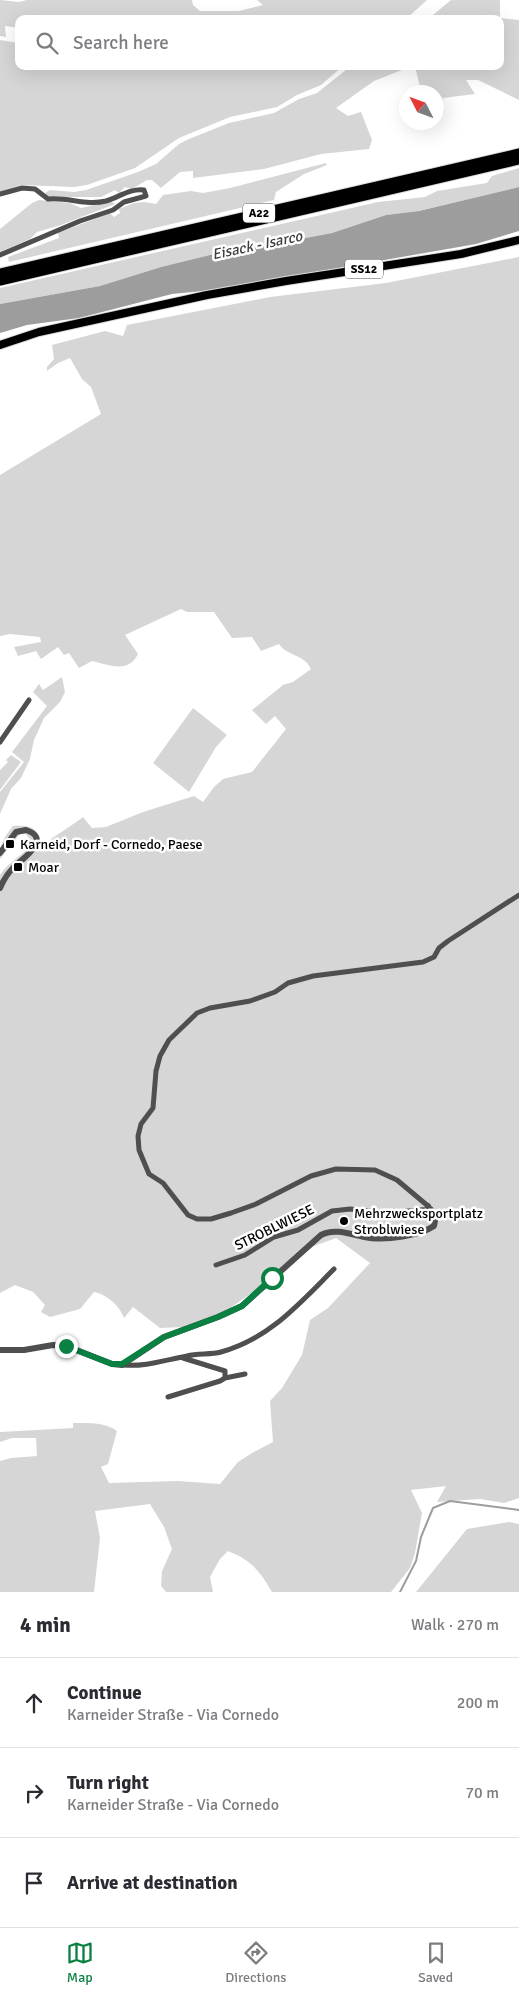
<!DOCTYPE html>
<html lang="en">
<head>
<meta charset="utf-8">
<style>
	:root { --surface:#fff; --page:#f7f7f7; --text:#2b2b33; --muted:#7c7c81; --line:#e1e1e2; --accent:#0b8043 }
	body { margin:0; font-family:Signika,sans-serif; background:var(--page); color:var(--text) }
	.compass { position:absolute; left:399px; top:85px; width:45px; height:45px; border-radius:50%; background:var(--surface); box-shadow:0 5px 20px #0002; rotate:312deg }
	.stop { position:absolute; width:15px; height:15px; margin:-11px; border:4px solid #0b8043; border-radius:50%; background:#fff }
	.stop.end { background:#0b8043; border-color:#fff; box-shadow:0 1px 5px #0008 }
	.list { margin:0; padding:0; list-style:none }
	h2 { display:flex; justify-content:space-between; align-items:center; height:65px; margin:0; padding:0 20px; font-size:21px }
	h2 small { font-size:16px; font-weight:400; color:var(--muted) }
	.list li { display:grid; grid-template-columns:32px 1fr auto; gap:15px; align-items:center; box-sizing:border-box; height:90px; padding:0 20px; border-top:1px solid var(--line) }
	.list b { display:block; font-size:19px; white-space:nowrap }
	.list p { margin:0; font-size:16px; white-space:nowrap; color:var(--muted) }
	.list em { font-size:16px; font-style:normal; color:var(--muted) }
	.icon { flex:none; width:28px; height:28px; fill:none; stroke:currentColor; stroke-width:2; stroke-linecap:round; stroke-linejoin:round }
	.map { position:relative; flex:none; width:519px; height:1592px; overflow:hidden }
	.search { position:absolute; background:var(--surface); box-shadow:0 5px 20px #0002; left:15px; right:15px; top:15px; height:55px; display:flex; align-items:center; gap:12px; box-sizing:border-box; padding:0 18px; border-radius:10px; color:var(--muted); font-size:19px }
	.sheet { height:335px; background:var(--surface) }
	nav { display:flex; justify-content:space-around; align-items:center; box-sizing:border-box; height:70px; border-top:1px solid var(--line); background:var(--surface); font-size:14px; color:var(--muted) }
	nav a { display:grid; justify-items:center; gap:2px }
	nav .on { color:var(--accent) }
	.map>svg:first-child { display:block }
	.green { fill:#d6d6d6 }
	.water { fill:#9d9d9d }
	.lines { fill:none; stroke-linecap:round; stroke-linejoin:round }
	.stream { stroke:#9d9d9d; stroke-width:2 }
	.primary-casing { stroke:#dbdbdb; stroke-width:10 }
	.motorway-casing { stroke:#dbdbdb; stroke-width:11 }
	.minor { stroke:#4f4f4f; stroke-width:5 }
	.tertiary { stroke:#4f4f4f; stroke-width:6 }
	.primary { stroke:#000; stroke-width:8 }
	.motorway { stroke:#000; stroke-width:9 }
	.route { stroke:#0b8043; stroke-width:6 }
	.poi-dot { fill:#000; stroke:#fff; stroke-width:2 }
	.labels { text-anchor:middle; stroke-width:5; stroke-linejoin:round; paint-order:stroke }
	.shield { fill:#fff; stroke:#4c4c4c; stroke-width:1 }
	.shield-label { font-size:12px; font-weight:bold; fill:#000 }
	.poi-label { font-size:14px; fill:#000; stroke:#fff; text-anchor:start }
	.street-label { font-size:14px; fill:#000; stroke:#fff }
	.water-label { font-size:15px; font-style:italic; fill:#3e3e3e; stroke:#fff }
</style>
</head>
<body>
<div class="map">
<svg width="519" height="1592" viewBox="0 0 519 1592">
	<rect width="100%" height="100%" fill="#fff"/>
	<path class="green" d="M0 0 19 2 27 0H192L193 5 200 11H239L263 5 257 0H427L406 19H112L107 17 86 19 83 16 66 19H19V28L5 26 6 37 0 36Z
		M451 0H500V18L519 20V100L478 80H466L475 94 443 98 444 113 437 109 436 92H421L415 66H500V19H424L433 15Z
		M0 40 19 43V66H343L321 85 297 95 277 107 230 117 179 138 135 168 87 185 74 187 21 185 0 192Z
		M351 66H412L374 81 336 108 348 116 361 112 372 140 369 149 321 154 264 169 193 178V171L180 172 161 188 152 180H147L132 189 125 187 119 193 115 190 101 197H47L45 193 50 190 74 192 86 190 138 172 156 164 179 144 189 139 229 123 274 113 299 99 317 93Z
		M326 163 327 165 304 174 276 192 274 200 9 262 8 257 59 238 58 233 110 213 114 217 120 213 119 209 134 203 144 202 156 204 163 195 191 191 203 193 230 188Z
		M519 168V187L419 211 386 215 332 233 253 248 218 253 161 267 100 286 0 304V288L378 202 425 197 437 191 487 183 492 176Z
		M39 200 70 203 81 208 111 201 115 204 61 225 37 232 30 239 0 252V229L32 203Z
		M519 257V1498L504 1503 480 1499 437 1502 446 1486 411 1490 422 1513 415 1553 410 1568 391 1592H272C260 1571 251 1560 228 1551L220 1559 210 1577 213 1592H166L161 1586 162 1571 172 1549 164 1527 150 1504 95 1511 100 1538 94 1592H0V1461L11 1458 37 1456 36 1438H12L0 1442V1432L73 1428V1423C87 1423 106 1422 117 1431L108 1464 101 1467 109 1483 178 1481 220 1484 238 1462 252 1453 273 1442 270 1401 282 1388 302 1355 310 1320 328 1308 370 1263 336 1238 306 1249 272 1278 218 1317 183 1327 160 1328 133 1307 124 1318C120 1306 106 1294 94 1292L80 1309 50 1317 41 1312 45 1305 33 1292 15 1285 0 1293V875C10 860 23 856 32 843L26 834H20L0 859C0 844 4 837 13 826 32 825 40 828 40 848 53 836 69 828 83 817L92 828 106 827 143 812 194 796 203 802 214 787 223 779 252 772 286 729 275 716 266 724 252 710 283 685 293 682 311 669C303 653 288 657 279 644L261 651 252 637 232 638 214 612H187L181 609 125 635 138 654C128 674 110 665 92 661L79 668 69 653 64 655 58 647 41 659 36 651 18 656 14 647 41 642 40 637 10 634 0 636V475L101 414 91 387 82 379 70 358 58 363 47 371V367L54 359 52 345 105 331 123 336 127 325 270 297 386 283Z
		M62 677 65 692 60 702 44 718 34 740 30 759 21 778 11 789 0 814V792L24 762 12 752 47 706 33 692 39 684 43 690Z
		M193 708 227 735 216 747 189 792 153 763Z
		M11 755 21 762 0 790V770L8 762 6 760Z
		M509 1522 519 1524V1592H416L467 1529Z"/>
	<path class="water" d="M519 187V231L476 244 213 290 172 294 79 318 27 325 0 333V304L100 286 161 267 218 253 253 248 332 233 386 215 419 211Z"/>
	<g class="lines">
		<path class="stream" d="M400 1592 416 1561 421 1537 433 1508 450 1501 519 1510"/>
		<defs>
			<path id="primary" d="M0 345 39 332 207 295 286 281 461 254 519 240"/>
			<path id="motorway" d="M0 273 519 153
				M0 281 519 160"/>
		</defs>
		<use href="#primary" class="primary-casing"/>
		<use href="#motorway" class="motorway-casing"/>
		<path class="minor" d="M0 194 22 188 35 189 48 199C69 197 86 206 106 201 119 197 131 188 144 190L146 196 124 202 113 210 80 221 0 255
			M0 742 29 700
			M428 1206 397 1180 375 1170 336 1169 311 1176 256 1204 231 1213 211 1219H197L188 1215 163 1183 149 1174 139 1150 138 1136 141 1124 153 1108 156 1071 160 1056 169 1040 197 1013 210 1008 250 1001 275 992 288 983 313 976 423 962 434 957 439 948 448 941 519 895
			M216 1265 245 1255 274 1237 298 1230 332 1211 350 1209 387 1213 431 1209
			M123 1365C145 1367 165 1360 187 1356 198 1353 210 1355 221 1352 269 1339 300 1303 334 1269
			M225 1378 245 1374
			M168 1397 220 1381 225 1378V1371L183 1358"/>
		<path class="tertiary" d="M0 853 16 832 26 830C53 839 22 859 13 868 7 874 3 881 0 888
			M0 1350H24L53 1345 66 1346 112 1364 122 1365 164 1337 218 1317 242 1306 321 1235C336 1227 354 1236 370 1238 387 1240 419 1236 434 1226L435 1221 428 1206"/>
		<use href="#primary" class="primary"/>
		<use href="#motorway" class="motorway"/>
	</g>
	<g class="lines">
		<path class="route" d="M66 1346 112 1364H122L164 1337 218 1317 242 1306 272 1278"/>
	</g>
	<g class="poi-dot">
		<rect x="5" y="839" width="10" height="10" rx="2.5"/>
		<rect x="13" y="862" width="10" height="10" rx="2.5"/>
		<circle cx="344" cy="1221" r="5"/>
	</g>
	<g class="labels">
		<g class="shield">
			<rect x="243" y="203.5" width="32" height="19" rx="4"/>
			<rect x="345" y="259.5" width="38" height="19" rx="4"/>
		</g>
		<g class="shield-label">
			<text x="259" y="217">A22</text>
			<text x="364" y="273">SS12</text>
		</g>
		<g class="poi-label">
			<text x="20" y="849">Karneid, Dorf - Cornedo, Paese</text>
			<text x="28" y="872">Moar</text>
			<text x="354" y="1218">Mehrzwecksportplatz<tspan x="354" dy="16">Stroblwiese</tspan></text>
		</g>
		<g class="street-label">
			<text transform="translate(274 1227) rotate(-26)" y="5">STROBLWIESE</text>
		</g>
		<g class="water-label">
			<text transform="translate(257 245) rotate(-12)" y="5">Eisack - Isarco</text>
		</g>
	</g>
</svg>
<svg class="compass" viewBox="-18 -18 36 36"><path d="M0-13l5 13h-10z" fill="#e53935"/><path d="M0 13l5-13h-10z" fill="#7c7c81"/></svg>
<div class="stop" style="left:272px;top:1278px"></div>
<div class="stop end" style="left:66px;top:1346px"></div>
<div class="search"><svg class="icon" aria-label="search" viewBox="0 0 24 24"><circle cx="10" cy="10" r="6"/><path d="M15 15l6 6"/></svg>Search here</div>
</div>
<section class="sheet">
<h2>4 min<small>Walk · 270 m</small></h2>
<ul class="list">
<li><svg class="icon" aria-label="ahead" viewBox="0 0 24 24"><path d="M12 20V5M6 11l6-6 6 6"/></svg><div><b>Continue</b><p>Karneider Straße - Via Cornedo</p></div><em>200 m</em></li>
<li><svg class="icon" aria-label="right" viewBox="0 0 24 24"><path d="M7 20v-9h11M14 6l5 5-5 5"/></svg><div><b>Turn right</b><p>Karneider Straße - Via Cornedo</p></div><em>70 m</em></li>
<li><svg class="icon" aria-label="arrive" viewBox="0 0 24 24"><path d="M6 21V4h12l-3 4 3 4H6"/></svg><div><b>Arrive at destination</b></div></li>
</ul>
</section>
<nav>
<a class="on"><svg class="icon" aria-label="map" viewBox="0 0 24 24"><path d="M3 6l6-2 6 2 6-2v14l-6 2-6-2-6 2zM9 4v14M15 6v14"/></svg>Map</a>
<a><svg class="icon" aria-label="directions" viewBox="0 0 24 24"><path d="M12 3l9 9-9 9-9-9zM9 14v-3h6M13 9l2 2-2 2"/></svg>Directions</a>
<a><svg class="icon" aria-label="saved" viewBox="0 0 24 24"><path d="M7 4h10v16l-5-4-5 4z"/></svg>Saved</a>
</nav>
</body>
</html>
